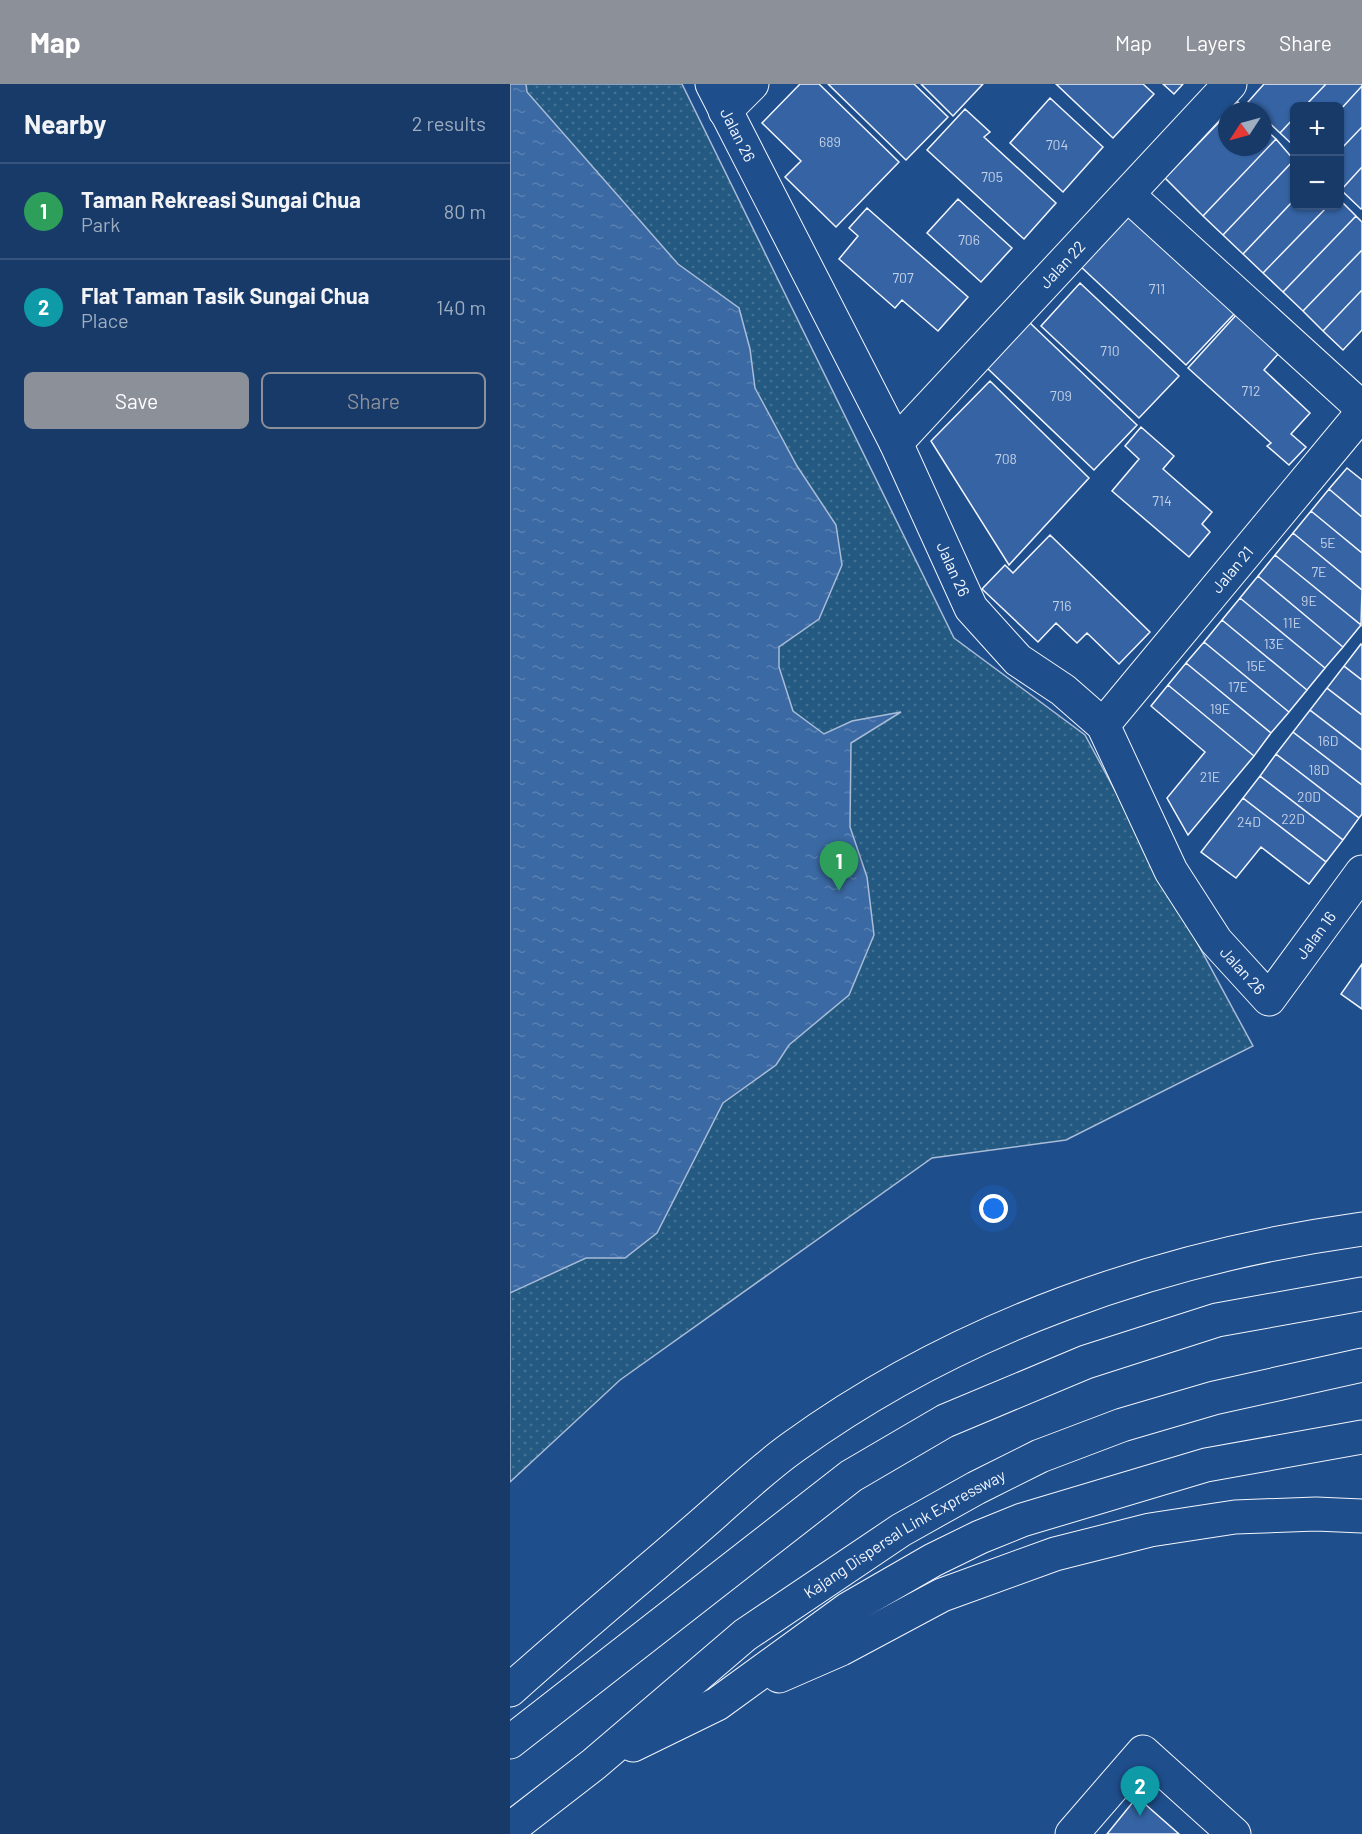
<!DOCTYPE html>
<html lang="en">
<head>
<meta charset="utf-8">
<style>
	:root { --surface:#173a69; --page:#20416f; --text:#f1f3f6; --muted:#9eadc0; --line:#36547d; --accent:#8c9099 }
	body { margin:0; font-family:Barlow,sans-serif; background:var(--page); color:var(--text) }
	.controls { position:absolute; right:18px; top:18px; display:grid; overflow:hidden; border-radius:9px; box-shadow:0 2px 4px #0004 }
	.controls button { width:54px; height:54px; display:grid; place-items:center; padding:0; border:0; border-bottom:2px solid var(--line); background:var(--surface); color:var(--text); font:30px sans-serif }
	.compass { position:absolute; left:708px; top:18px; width:54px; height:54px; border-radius:50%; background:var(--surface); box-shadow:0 2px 4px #0004; rotate:234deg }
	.you { position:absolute; left:484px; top:1125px; width:21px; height:21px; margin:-15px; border:4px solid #fff; border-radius:50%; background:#1a73e8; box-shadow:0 0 0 9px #1a73e833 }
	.badge { display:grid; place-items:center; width:39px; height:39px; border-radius:50%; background:var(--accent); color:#fff; font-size:20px; font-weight:700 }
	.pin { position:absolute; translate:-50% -50px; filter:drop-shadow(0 2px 3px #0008) }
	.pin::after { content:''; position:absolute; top:32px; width:21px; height:18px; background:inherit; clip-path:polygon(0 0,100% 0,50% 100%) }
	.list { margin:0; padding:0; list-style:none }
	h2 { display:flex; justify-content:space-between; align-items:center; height:78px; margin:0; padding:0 24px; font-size:26px }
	h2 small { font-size:20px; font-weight:400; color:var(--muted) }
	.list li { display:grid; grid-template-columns:39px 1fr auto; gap:18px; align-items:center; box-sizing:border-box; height:96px; padding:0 24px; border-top:2px solid var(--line) }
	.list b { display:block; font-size:22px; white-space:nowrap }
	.list p { margin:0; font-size:20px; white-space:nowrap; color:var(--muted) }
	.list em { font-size:20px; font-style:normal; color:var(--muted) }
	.actions { display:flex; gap:12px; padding:18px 24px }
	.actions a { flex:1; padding:14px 0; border:2px solid var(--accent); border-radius:9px; text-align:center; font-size:21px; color:var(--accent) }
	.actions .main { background:var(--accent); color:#fff }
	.map { position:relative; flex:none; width:852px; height:1750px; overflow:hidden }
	header { display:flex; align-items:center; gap:36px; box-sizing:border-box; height:84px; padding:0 30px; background:var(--accent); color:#fff }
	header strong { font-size:28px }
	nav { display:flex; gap:33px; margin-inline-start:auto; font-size:21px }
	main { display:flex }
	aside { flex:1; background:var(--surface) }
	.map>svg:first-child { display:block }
	.park { fill:url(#park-dots); stroke:#a8bbd7; stroke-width:1.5 }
	.water { fill:url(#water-ripples); stroke:#a8bbd7; stroke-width:1.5 }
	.building { fill:#3563a3; stroke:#f2f6ff; stroke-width:1.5 }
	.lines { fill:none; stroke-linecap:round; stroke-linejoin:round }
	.minor-casing { stroke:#f2f6ff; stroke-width:35 }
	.highway-casing { stroke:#f2f6ff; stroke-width:35 }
	.minor { stroke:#1f4e8c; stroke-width:33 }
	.highway { stroke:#1f4e8c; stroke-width:33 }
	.labels { text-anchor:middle; stroke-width:4.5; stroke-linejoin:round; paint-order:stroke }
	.number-label { font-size:14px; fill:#c3d1e8 }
	.street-label { font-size:16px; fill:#f2f6ff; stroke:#1f4e8c }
</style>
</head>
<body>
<header>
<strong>Map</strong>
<nav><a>Map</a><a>Layers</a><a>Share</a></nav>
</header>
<main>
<aside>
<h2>Nearby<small>2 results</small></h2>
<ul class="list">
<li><span class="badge" style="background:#2e9e5b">1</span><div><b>Taman Rekreasi Sungai Chua</b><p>Park</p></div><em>80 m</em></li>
<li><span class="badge" style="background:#0f9aa8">2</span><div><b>Flat Taman Tasik Sungai Chua</b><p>Place</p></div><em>140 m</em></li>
</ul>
<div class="actions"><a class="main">Save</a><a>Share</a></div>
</aside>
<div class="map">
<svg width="852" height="1750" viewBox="0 0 852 1750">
	<defs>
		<pattern id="park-dots" width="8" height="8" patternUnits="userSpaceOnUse" patternTransform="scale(1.5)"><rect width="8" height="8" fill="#245a82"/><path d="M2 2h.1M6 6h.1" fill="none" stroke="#447295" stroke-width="1.8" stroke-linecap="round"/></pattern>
		<pattern id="water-ripples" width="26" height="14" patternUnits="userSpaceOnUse" patternTransform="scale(1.5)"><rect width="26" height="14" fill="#3b69a3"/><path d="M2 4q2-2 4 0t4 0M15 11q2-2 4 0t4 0" fill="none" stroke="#587fb1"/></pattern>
	</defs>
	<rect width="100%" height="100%" fill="#1f4e8c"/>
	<path class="park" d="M0 0H172L444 554 575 651 743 962 556 1056 422 1074 110 1296 0 1398Z"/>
	<path class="water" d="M0 0H16L17 8 168 180 229 224 240 265 245 304 287 382 326 441 332 481 309 535 269 563V583L283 627 314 650 342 637 391 628 341 659 340 743 357 793 364 851 339 911 279 961 266 981 213 1019 147 1149 115 1174H76L0 1209Z"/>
	<path class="building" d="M290 0H309L389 78 326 143 275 93 291 77 252 39Z
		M318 0H404L438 33 396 76Z
		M411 0H473L443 32Z
		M546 0H633L644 10 603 54Z
		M653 0H673L664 10Z
		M754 0H816L795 22H784V34L770 49 753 33V27H747L738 18Z
		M816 0H852V2L830 26V22H795Z
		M852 2V43L830 66V26Z
		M540 14 593 63 553 108 500 59Z
		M728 18 737 27H720Z
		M455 25 480 48 474 53 546 119 514 155 417 66Z
		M717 30V63H753V43L766 55 693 132 655 94Z
		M784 34V62L770 49Z
		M852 43V83L831 106 830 66Z
		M766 55 784 76 713 151 693 132Z
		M784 76V116L733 170 713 151Z
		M852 83V124L851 125 831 106Z
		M448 115 502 164 471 198 417 149Z
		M784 116V122H818L753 189 733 170Z
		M830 116 846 132 773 208 753 189 818 122H830Z
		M357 124 458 213 428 247 392 216 385 224 329 175 348 152 339 144Z
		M618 129 725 229 676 281 569 181Z
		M846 132 852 138V166L793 227 773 208Z
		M852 166V206L813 247 793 227Z
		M570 199 669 292 629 334 531 242Z
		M852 206V246L833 266 813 247Z
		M727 230 769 269 754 286 800 329 781 350 796 363 779 381 757 362 761 359 678 284Z
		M519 238 627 341 584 386 476 283Z
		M480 297 579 394 499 481 421 357Z
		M631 343 664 372 653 385 702 428 692 440 700 448 679 473 602 407 629 375 615 362Z
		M837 384 852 396V433L819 405Z
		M819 405 852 433V469L801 427Z
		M801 427 852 469V506L783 449Z
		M783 449 852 506 851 541 765 471Z
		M540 451 640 548 609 580 577 549 567 559 546 539 528 558 472 505 495 481 503 489Z
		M765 471 851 541 833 563 748 492Z
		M748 492 833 563 815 584 730 514Z
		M730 514 815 584 797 606 712 536Z
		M712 536 797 606 779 628 694 558Z
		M694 558 779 628 761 649 676 579Z
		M851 560 852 561V596L834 582Z
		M676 579 761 649 744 672 658 601Z
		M834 582 852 596V631L817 604Z
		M658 601 744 672 678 751 657 714 695 668 641 622Z
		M817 604 852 631V666L800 626Z
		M800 626 852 666V701L783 648Z
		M783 648 852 701V730L849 734 766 670Z
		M766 670 849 734 833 756 750 692Z
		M750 692 833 756 816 778 733 714Z
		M733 714 816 778 799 800 751 763 726 794 691 768Z
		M852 880V925L831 910Z
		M627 1713 669 1750H597Z"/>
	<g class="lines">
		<defs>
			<g id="minor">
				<path id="s1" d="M202 0 386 359 461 524 508 576 553 606 593 641 661 787 706 857 759 915 852 788"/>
				<path d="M215 27 242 0"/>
				<path d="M618 111 852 324"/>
				<path id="s2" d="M386 359 720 0"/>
				<path id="s3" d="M593 641 852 329"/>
				<path d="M562 1750 633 1668 724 1750"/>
			</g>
			<g id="highway">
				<path d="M269 1592 331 1565 432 1511 545 1470 640 1446 725 1433 806 1430 852 1432"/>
				<path d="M0 1606C60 1552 123 1500 184 1447 217 1419 248 1388 283 1363 449 1243 650 1173 852 1145"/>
				<path d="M0 1658 341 1392 435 1337 576 1278 707 1236 852 1210"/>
				<path d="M123 1661 207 1620 338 1525 423 1476 470 1453 512 1436 696 1381 852 1353"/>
				<path id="s4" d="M0 1745 84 1680 235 1551 391 1446 466 1404 530 1372 612 1341 704 1314 852 1281"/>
			</g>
		</defs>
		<use href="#minor" class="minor-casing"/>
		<use href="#highway" class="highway-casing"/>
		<use href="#minor" class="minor"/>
		<use href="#highway" class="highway"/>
	</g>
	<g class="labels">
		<g class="number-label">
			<text x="320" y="63">689</text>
			<text x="547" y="66">704</text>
			<text x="482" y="98">705</text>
			<text x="459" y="161">706</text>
			<text x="393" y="199">707</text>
			<text x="647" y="210">711</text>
			<text x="600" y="272">710</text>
			<text x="741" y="312">712</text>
			<text x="551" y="317">709</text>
			<text x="496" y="380">708</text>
			<text x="652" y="422">714</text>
			<text x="818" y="464">5E</text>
			<text x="809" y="493">7E</text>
			<text x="799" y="522">9E</text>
			<text x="552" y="527">716</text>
			<text x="782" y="544">11E</text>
			<text x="764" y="565">13E</text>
			<text x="746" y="587">15E</text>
			<text x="728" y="608">17E</text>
			<text x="710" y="630">19E</text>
			<text x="818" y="662">16D</text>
			<text x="809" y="691">18D</text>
			<text x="700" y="698">21E</text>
			<text x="799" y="718">20D</text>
			<text x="783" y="740">22D</text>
			<text x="739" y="743">24D</text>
		</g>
		<g class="street-label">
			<text dy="6" stroke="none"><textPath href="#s1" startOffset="57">Jalan 26</textPath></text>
			<text dy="6" stroke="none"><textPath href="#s2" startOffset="244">Jalan 22</textPath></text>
			<text dy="6" stroke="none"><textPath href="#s1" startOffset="542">Jalan 26</textPath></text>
			<text dy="6" stroke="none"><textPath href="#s3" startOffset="202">Jalan 21</textPath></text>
			<text dy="6" stroke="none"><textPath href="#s1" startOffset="1164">Jalan 16</textPath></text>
			<text dy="6" stroke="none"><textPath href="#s1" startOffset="1046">Jalan 26</textPath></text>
			<text dy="6" stroke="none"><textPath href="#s4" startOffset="494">Kajang Dispersal Link Expressway</textPath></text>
		</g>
	</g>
</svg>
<div class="controls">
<button>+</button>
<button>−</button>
</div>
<svg class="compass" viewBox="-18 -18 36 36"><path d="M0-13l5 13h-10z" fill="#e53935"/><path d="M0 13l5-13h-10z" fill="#9eadc0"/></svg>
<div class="you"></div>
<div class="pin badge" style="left:329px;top:807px;background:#2e9e5b">1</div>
<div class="pin badge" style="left:630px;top:1732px;background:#0f9aa8">2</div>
</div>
</main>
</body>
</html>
